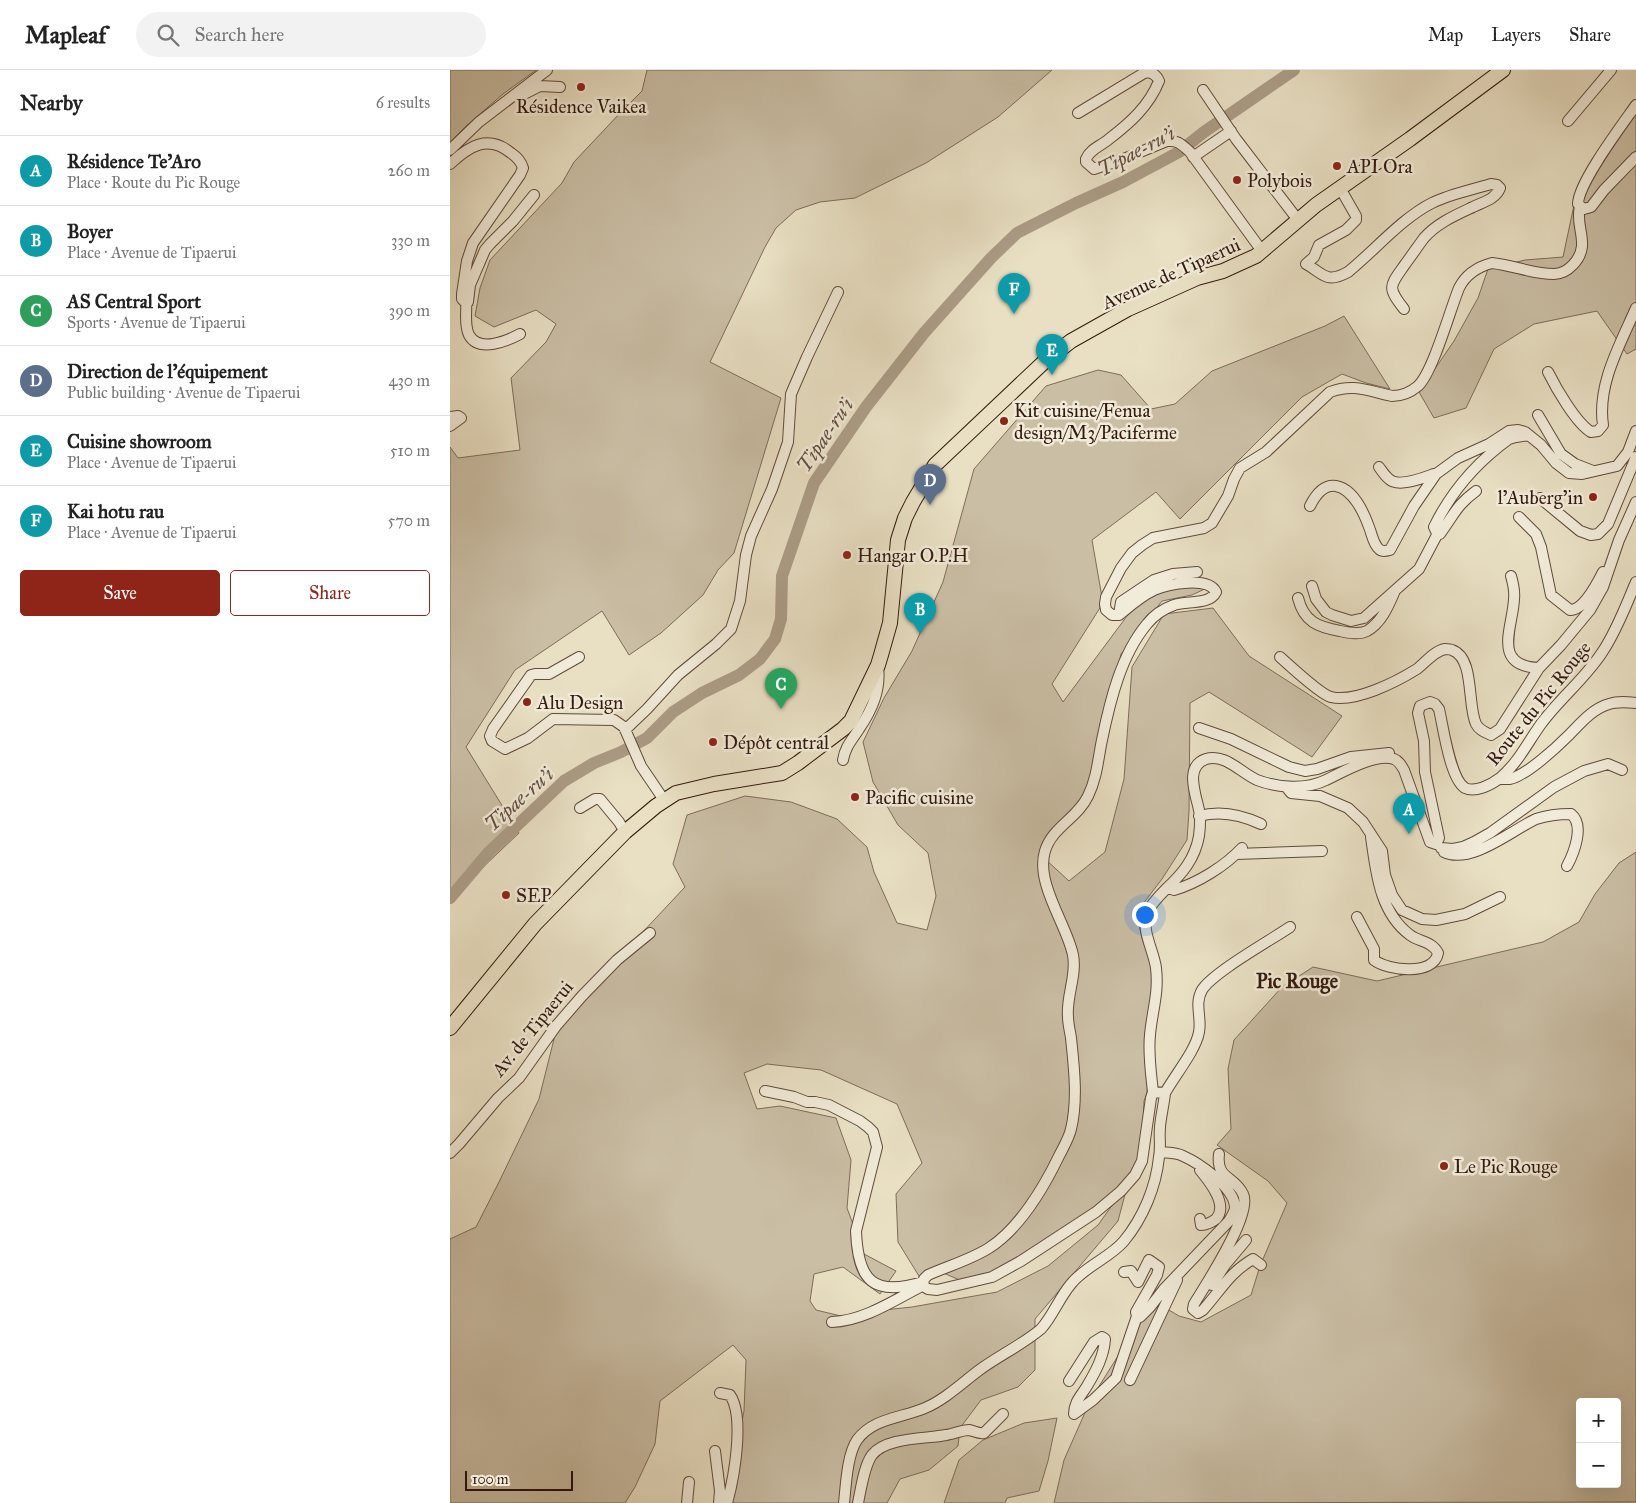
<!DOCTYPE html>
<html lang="en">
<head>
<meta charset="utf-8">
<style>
	:root { --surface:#fff; --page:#f2f2f2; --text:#222; --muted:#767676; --line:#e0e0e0; --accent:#8f2418 }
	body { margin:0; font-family:"IM FELL Great Primer",serif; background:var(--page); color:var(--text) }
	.controls { position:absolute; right:15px; bottom:15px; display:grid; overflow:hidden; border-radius:5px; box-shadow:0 5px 20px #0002 }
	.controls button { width:45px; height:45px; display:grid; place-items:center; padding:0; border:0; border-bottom:1px solid var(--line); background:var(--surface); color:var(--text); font:25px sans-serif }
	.scale { position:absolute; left:15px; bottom:12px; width:108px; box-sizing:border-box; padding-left:5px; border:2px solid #33190f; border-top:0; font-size:14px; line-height:18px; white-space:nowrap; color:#33190f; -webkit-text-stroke:4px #f1ebd9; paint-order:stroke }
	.you { position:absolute; left:694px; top:844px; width:18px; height:18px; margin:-12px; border:4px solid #fff; border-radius:50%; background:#1a73e8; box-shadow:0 0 0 8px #1a73e833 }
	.badge { display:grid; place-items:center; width:32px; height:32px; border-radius:50%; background:var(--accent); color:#fff; font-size:16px; font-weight:700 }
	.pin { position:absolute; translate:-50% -41px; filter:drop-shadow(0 1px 2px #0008) }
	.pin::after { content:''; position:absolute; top:26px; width:18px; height:15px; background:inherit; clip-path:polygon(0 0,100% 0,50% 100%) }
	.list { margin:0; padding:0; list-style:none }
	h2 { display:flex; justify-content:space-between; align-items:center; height:65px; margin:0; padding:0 20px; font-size:21px }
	h2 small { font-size:16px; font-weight:400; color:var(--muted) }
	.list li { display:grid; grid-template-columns:32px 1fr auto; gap:15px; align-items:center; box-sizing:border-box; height:70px; padding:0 20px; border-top:1px solid var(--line) }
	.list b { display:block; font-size:19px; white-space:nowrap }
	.list p { margin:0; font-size:16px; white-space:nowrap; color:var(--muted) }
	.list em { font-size:16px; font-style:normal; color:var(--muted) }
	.actions { display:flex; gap:10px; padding:15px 20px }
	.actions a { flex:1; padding:11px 0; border:1px solid var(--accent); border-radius:5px; text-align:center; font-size:18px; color:var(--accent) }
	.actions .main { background:var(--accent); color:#fff }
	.icon { flex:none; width:28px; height:28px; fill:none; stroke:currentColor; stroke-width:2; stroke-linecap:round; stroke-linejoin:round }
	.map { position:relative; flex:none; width:1186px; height:1433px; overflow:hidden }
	header { display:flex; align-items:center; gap:30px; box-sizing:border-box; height:70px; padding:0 25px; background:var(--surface); border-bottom:1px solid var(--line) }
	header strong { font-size:24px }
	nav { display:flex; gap:28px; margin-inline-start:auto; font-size:18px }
	.search { width:350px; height:45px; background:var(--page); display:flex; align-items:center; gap:12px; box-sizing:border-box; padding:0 18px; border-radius:28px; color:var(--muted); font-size:19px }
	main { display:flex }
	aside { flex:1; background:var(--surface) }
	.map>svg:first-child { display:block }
	.green { fill:#cabea5; stroke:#7e6c5a; fill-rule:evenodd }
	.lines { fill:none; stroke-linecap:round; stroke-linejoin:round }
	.river { stroke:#ab9c86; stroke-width:12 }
	.minor-casing { stroke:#604b3c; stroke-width:12 }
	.major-casing { stroke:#33190f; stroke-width:16 }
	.minor { stroke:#f1ebd9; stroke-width:10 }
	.major { stroke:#e9e0c4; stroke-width:14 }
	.poi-dot { fill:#8f2418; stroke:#f1ebd9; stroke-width:2 }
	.labels { text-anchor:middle; stroke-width:5; stroke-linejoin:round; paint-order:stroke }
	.poi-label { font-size:19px; fill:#33190f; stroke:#f1ebd9; text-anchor:start }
	.street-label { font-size:19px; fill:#33190f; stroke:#f1ebd9 }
	.water-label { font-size:20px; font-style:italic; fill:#634d3f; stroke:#f1ebd9 }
	.neighbourhood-label { font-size:20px; font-weight:bold; fill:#33190f; stroke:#f1ebd9 }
</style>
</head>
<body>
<header>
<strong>Mapleaf</strong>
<div class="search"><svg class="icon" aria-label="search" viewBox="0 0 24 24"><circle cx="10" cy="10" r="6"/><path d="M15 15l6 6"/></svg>Search here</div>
<nav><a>Map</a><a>Layers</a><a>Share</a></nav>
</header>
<main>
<aside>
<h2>Nearby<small>6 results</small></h2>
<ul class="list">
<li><span class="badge" style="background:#0f9aa8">A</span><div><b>Résidence Te'Aro</b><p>Place · Route du Pic Rouge</p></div><em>260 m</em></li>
<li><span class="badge" style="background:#0f9aa8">B</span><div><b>Boyer</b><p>Place · Avenue de Tipaerui</p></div><em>330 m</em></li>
<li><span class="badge" style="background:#2e9e5b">C</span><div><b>AS Central Sport</b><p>Sports · Avenue de Tipaerui</p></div><em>390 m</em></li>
<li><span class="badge" style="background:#5c6f8a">D</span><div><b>Direction de l'équipement</b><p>Public building · Avenue de Tipaerui</p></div><em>430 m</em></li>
<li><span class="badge" style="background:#0f9aa8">E</span><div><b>Cuisine showroom</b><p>Place · Avenue de Tipaerui</p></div><em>510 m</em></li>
<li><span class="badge" style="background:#0f9aa8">F</span><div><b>Kai hotu rau</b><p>Place · Avenue de Tipaerui</p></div><em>570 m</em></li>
</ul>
<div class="actions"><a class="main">Save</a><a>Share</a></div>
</aside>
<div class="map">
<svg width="1186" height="1433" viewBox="0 0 1186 1433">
	<rect width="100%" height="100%" fill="#e9e0c4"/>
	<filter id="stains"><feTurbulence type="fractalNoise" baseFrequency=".004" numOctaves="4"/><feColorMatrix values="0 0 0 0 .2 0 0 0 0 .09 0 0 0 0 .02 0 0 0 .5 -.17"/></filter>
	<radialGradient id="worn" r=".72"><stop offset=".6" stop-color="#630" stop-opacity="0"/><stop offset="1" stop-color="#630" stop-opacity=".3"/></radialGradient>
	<path class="green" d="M0 0H86L53 24 16 56 0 72Z
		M197 0H602L548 47 476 93 405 128 370 132 346 140 326 158 315 177 260 292 331 328 284 483 268 500 253 525 211 563 179 585 152 541 65 600 16 677 69 763 10 819 0 831V377L8 388 70 380 61 308 96 272 106 254 86 240 44 257 25 246 30 218 40 190 112 113 124 92 171 42 192 21Z
		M1186 35V279L1177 284 1147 241 1084 254 1044 279 1016 338 984 348 969 322 1004 271 1028 228 1038 199 1075 190 1113 187 1127 121Z
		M894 246 940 319 916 313 892 304 852 327 730 449 706 422 642 470 653 533 602 614 613 632 677 546 703 522 730 514 759 517 742 525 712 531 671 584 657 644 650 687 630 740 596 776 594 788 619 811 655 782 674 709 682 597 714 544 763 538 799 586 892 646 862 687 759 622 740 633 739 742 737 770 712 809 686 843 692 868 703 898 699 1000 697 1023 694 1031 692 1077 678 1113 668 1151 585 1249V1300L568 1317 531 1330 510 1358 508 1376 479 1400 450 1409 437 1433H276L294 1341 296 1290 283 1275 210 1331 205 1374 185 1417 175 1433H0V1169L26 1157 49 1112 89 1029 106 961 145 913 235 817 223 794 237 745 295 726 341 732 387 749 417 777 424 802 447 853 477 860 486 826 478 783 448 755 423 712 413 672 434 628 462 581 493 512 524 399 596 316 648 300 671 305 701 339 725 334 762 301 875 256ZM317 994 371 1000 447 1034 472 1093 446 1124 448 1172 480 1224 476 1208 489 1201 521 1215 646 1141 678 1113 648 1155 598 1196 547 1222 462 1237 434 1240 399 1248 366 1240 360 1231 364 1204 393 1197 430 1224 446 1201 414 1184 397 1138 401 1090 386 1048 330 1036 307 1039 294 1003Z
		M1186 782V1432L604 1433 614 1390 641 1329 678 1270 697 1227 729 1246 751 1252 801 1225 810 1196 837 1133 818 1111 767 1075 781 1059 778 999 784 970 832 917 863 897 927 911 1093 872 1129 852 1145 824 1169 793ZM1130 1332H1167V1414H1130Z
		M607 1348 598 1391 589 1421 557 1428 555 1433H494L509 1390 533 1370 574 1353Z"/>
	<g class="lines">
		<path class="river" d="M0 828 39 782 114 711 144 693 171 682 197 668 223 642 252 623 289 605 310 589 325 569 331 549 332 506 364 413 416 337 474 263 541 188 567 163 626 133 673 112 729 82 754 62 844 0"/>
		<defs>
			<path id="minor" d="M753 20 786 69 848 150
				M70 26 90 16 110 17
				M1186 35C1172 55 1128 113 1128 134L1134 139 1141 137 1154 120 1186 87
				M628 43 694 3C701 1 706 4 709 11 699 36 680 53 659 69 651 76 640 79 636 89V92L644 99 671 90 717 71C729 70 732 75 740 82L812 181
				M1118 51 1161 0
				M0 80 29 52 97 0
				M743 87 781 61
				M0 94C19 76 38 64 61 83 67 87 71 91 73 98L70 105 23 173 17 191 12 224V229L16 233 18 232 20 215 35 180 40 174 63 151 84 125
				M890 118 906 146V150L896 160 869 175 864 187 856 194C874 204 876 214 898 202 924 181 952 148 982 133 1000 124 1021 120 1041 114L1047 115 1050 118C1046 129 1033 132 1023 137 1006 145 987 153 974 168 968 176 962 185 956 193 940 216 936 216 954 239
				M16 233C17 243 14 255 19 265 29 283 57 271 70 264
				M1098 302C1106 318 1126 353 1141 362L1148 361 1153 355C1147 314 1170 275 1186 238
				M1088 345 1111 384 1125 394 1143 401
				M0 347 8 346 11 348 0 356
				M929 397C932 401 935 406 939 409 948 418 973 408 984 404
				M1026 421C1007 435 1005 443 992 461L990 464 987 463 984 457C1001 422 1027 392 1059 369L1066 367 1078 365
				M1090 428 1130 461 1141 465 1148 464 1158 454 1186 387
				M860 436C865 426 873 414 886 416 903 419 914 443 919 457 922 464 923 474 929 479 932 482 936 481 940 480L964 436 986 404 1008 388 1039 374 1059 361 1068 360 1075 362 1091 375 1106 393 1119 403 1132 404 1167 396 1178 382 1186 361
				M1069 447 1086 464 1091 477 1101 525 1120 540C1134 540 1147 514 1153 502
				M1061 506C1063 513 1065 521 1064 529 1063 557 1041 596 1089 598
				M862 516 866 529 876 542 882 545 901 551 914 548 969 499 988 463
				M848 528C854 552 868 557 890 561 899 563 909 565 917 561 931 553 938 537 944 523
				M669 545 671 532 704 510 723 504 747 502
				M129 587 99 604H85L81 605 43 659 40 666 42 671 55 679 78 668 103 649 164 650 174 657 191 696 214 730
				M830 587C839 595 871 625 881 627 905 633 946 612 967 599 975 593 984 581 995 579 997 579 1000 579 1002 580 1025 588 1017 635 1026 654 1029 660 1035 662 1041 665L1050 659 1089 598 1111 575 1140 540 1153 517 1169 470 1186 432
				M749 658 781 669 839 697 855 701 867 699 901 687 939 683
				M175 660 197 639 228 605 266 574 281 559 290 531 296 485 301 466 322 419 338 372 341 324 357 287 388 222
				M393 690C395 677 402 670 409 659 422 640 431 620 428 596
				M1049 709C1052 709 1057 709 1060 709 1077 705 1107 677 1119 665 1131 653 1142 639 1159 634 1168 631 1177 632 1186 633
				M837 718 841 723 870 726 898 738 913 752 932 781 935 805 942 825 952 840 972 849 986 850 1015 844 1050 827
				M130 738 145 729H150L169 752 175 762
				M749 746C771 740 792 745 811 754
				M991 778 1003 779 1013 777 1024 772 1040 763 1104 717 1134 701 1158 694 1172 700
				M994 782C1021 795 1062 760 1086 749 1098 745 1109 744 1121 744 1135 755 1124 783 1117 796
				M786 784 872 781
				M718 817 724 820C748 813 775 796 792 778
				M907 847 924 879V890C938 901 984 906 988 883 982 871 969 872 960 865 929 842 926 801 921 767
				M315 1021 344 1027 357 1032H365L379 1035 410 1051 418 1057 423 1062 427 1077 406 1161C408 1211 423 1227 473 1212
				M703 1022C701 1003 698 984 700 965 702 941 709 924 706 898 704 881 691 861 697 843 701 834 709 826 716 819 732 804 745 789 749 766 750 758 751 748 749 740 746 725 734 696 756 689 775 683 791 703 807 710 828 718 856 720 876 710 893 702 925 683 944 689 949 691 951 695 954 700L980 772 986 774 989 768 975 702 974 671 968 643 970 636 980 632 985 634 989 639C993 656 1000 709 1015 718 1025 723 1041 715 1050 708 1068 693 1078 672 1091 654 1110 628 1136 608 1153 581 1167 560 1176 535 1186 512
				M715 1023C725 1005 746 980 749 962 752 948 744 934 752 920 762 903 821 870 840 857
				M0 1083 9 1074 48 1028 69 1008 106 956 132 926 167 890 200 863
				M769 1084C766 1110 784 1105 793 1124 803 1144 756 1214 744 1234L743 1239 748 1243 753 1240C771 1220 779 1203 803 1189L811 1195
				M750 1100C759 1111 779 1135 766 1149 762 1152 757 1155 751 1155L750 1149
				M762 1215 775 1195 796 1170
				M687 1246 690 1247 700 1237 714 1219 779 1151C781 1147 785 1142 785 1137 784 1117 749 1093 733 1086 726 1082 717 1083 710 1082
				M382 1252C413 1251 443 1231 470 1217
				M680 1310 727 1210
				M619 1311 644 1272 652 1267 655 1269C654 1286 646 1301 637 1316 631 1326 624 1332 624 1344
				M270 1323 280 1325C295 1347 284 1408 277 1433
				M624 1344 643 1330 666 1308 687 1246 686 1242 707 1205 709 1197 699 1190 688 1212 681 1201 674 1202
				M265 1381 270 1421 269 1433
				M237 1433 239 1412
				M394 1433C396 1415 397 1385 407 1370 423 1348 452 1348 475 1338 494 1330 511 1314 528 1301 548 1286 572 1275 591 1259 603 1246 609 1228 621 1214 634 1197 661 1187 674 1171 693 1148 706 1117 709 1087 711 1077 709 1067 710 1057 711 1045 714 1034 715 1023L703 1022 701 1028 692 1091 685 1105 671 1121 646 1142 571 1191 542 1207 487 1220 478 1219 473 1216 474 1209 478 1205C498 1196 520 1190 539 1178 569 1159 594 1117 609 1086 613 1078 619 1068 621 1059 628 1030 624 997 621 968 620 961 618 954 618 947 616 926 627 906 623 885 617 855 585 813 595 781 602 757 628 748 638 726 647 708 648 689 652 670 660 631 671 585 697 554 704 545 713 539 724 535 736 530 759 536 766 522 758 506 718 514 704 520 691 526 680 536 669 545H662L656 540 655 534 656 527 671 498 682 483 692 475 703 468 754 458 762 453 778 426 784 409 790 398 816 382 880 322C904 313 918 321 942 326 951 326 961 322 968 316 983 302 1000 240 1009 218 1016 204 1027 197 1042 193 1062 195 1083 204 1104 204 1118 204 1131 189 1132 176 1133 163 1126 150 1130 137
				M408 1433C411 1419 414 1396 422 1385 436 1367 476 1369 496 1365 503 1364 512 1360 519 1360 525 1361 528 1364 534 1363L553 1344"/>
			<path id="major" d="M0 958 85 854 175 762 206 736 226 723 264 714 332 703 348 693 393 659 401 651 428 595 431 585 440 553 448 470 455 448 463 432 485 395 594 292 621 271 678 239 747 208 773 201 806 186 866 135 960 69 1053 0"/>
		</defs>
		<use href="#minor" class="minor-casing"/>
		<use href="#major" class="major-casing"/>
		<use href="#minor" class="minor"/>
		<use href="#major" class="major"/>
	</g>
	<g class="poi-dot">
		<circle cx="131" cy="17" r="5"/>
		<circle cx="887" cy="96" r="5"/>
		<circle cx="787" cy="110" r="5"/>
		<circle cx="554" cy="351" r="5"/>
		<circle cx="1143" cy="427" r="5"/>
		<circle cx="397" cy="485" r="5"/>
		<circle cx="77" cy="632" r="5"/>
		<circle cx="263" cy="672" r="5"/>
		<circle cx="405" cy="727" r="5"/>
		<circle cx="56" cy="825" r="5"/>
		<circle cx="994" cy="1096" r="5"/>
	</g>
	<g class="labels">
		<g class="poi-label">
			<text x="131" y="43" text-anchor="middle">Résidence Vaikea</text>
			<text x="897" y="103">API Ora</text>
			<text x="797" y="117">Polybois</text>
			<text x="564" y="347">Kit cuisine/Fenua<tspan x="564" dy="22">design/M3/Paciferme</tspan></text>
			<text x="1133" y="434" text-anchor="end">l'Auberg'in</text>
			<text x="407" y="492">Hangar O.P.H</text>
			<text x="87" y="639">Alu Design</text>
			<text x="273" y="679">Dépôt central</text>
			<text x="415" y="734">Pacific cuisine</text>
			<text x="66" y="832">SEP</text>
			<text x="1004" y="1103">Le Pic Rouge</text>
		</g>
		<g class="street-label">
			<text transform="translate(721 203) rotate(-24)" y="7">Avenue de Tipaerui</text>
			<text transform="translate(1088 633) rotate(-51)" y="7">Route du Pic Rouge</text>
			<text transform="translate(82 958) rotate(-51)" y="7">Av. de Tipaerui</text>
		</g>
		<g class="water-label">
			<text transform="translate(686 81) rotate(-28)" y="7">Tipae-ru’i</text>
			<text transform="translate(375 365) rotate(-56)" y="7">Tipae-ru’i</text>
			<text transform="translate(69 729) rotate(-42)" y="7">Tipae-ru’i</text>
		</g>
		<g class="neighbourhood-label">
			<text x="847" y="918">Pic Rouge</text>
		</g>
	</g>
	<rect width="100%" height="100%" filter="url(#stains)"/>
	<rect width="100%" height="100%" fill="url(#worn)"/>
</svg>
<div class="controls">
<button>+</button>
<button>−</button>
</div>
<div class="scale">100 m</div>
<div class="you"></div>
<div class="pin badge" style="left:959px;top:764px;background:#0f9aa8">A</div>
<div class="pin badge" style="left:470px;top:564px;background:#0f9aa8">B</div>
<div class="pin badge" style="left:331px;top:639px;background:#2e9e5b">C</div>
<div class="pin badge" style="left:480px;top:435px;background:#5c6f8a">D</div>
<div class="pin badge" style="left:602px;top:305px;background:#0f9aa8">E</div>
<div class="pin badge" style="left:564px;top:244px;background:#0f9aa8">F</div>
</div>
</main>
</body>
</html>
